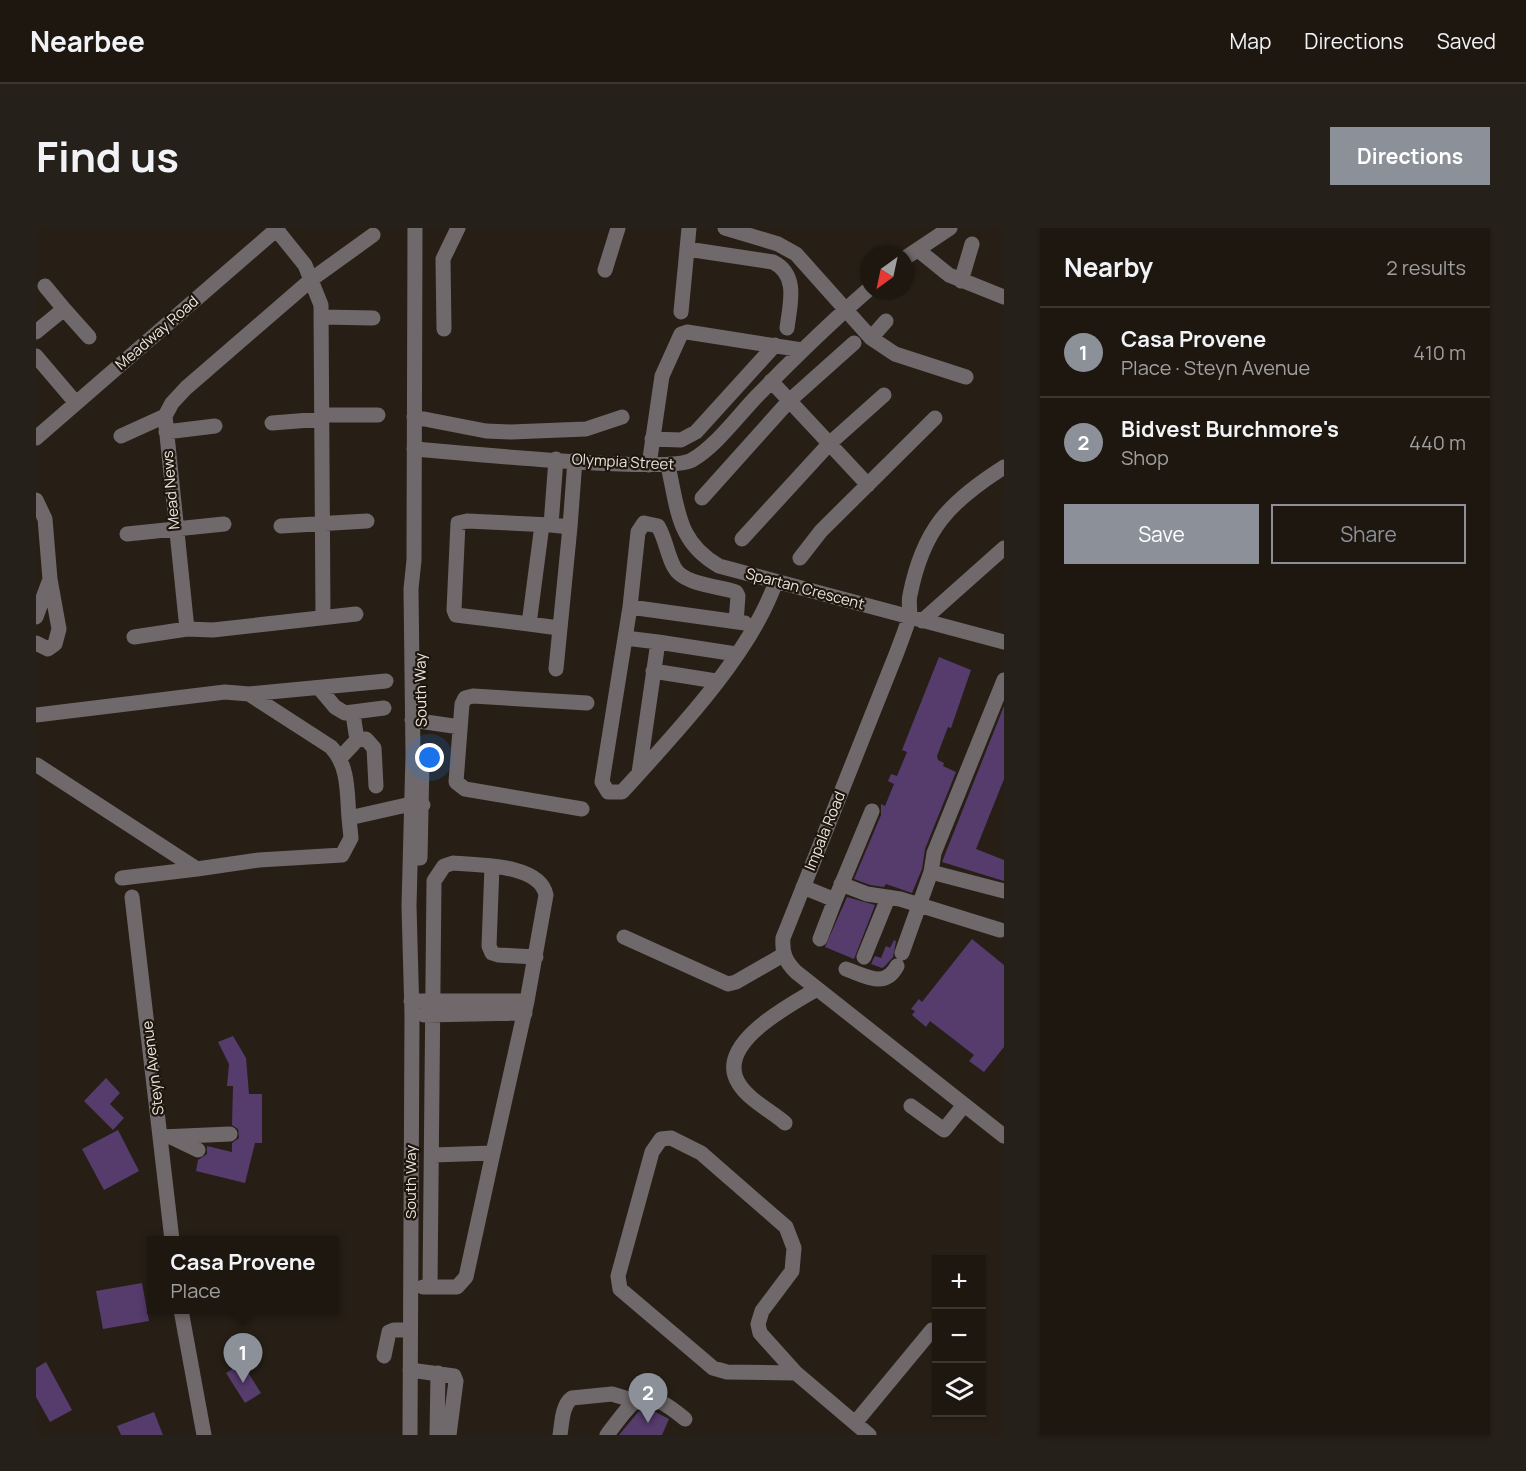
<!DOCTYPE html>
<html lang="en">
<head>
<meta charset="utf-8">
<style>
	:root { --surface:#1d1710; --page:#252019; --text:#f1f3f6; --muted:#a09f9f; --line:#3b3630; --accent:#8c9099 }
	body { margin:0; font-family:Manrope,sans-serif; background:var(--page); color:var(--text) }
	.controls { position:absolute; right:18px; bottom:18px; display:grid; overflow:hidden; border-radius:0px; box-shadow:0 2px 4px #0004 }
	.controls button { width:54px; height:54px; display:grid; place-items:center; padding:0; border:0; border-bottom:2px solid var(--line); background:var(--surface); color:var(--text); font:30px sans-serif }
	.compass { position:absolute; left:824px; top:18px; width:54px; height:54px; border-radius:50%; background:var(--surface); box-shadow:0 2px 4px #0004; rotate:213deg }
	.you { position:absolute; left:394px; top:530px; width:21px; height:21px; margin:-15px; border:4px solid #fff; border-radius:50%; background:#1a73e8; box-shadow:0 0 0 9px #1a73e833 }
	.badge { display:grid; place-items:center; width:39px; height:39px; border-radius:50%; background:var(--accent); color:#fff; font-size:20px; font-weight:700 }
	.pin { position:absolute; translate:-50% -50px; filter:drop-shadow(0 2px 3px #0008) }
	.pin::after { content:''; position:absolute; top:32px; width:21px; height:18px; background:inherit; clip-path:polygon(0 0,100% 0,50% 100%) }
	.popup { position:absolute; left:111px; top:1008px; width:192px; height:78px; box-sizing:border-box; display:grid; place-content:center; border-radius:0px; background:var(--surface); filter:drop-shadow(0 2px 4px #0005); font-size:20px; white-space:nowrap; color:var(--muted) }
	.popup b { font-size:22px; color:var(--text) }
	.popup::after { content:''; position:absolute; left:50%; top:100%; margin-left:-12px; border:12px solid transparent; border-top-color:var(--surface) }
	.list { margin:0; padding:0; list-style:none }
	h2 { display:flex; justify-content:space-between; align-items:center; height:78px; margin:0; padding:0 24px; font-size:26px }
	h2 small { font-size:20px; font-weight:400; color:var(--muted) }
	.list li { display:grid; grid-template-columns:39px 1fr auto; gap:18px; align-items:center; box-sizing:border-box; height:90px; padding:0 24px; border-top:2px solid var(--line) }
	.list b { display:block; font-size:22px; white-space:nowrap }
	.list p { margin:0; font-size:20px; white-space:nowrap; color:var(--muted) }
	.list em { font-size:20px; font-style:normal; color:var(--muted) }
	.actions { display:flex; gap:12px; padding:18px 24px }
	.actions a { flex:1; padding:14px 0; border:2px solid var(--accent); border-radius:0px; text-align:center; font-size:21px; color:var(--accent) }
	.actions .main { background:var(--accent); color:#fff }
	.icon { flex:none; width:33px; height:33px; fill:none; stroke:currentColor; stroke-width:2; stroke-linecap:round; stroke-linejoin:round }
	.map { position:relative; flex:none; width:968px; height:1207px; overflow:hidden; border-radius:0px }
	header { display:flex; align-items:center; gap:36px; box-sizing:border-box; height:84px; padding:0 30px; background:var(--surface); border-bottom:2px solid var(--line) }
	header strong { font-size:28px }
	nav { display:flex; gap:33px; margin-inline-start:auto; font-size:21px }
	.intro { display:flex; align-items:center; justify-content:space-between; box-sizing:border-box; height:144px; padding:0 36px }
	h1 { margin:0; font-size:42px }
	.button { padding:15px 27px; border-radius:0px; background:var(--accent); color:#fff; font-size:21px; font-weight:700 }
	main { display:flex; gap:36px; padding:0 36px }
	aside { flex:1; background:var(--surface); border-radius:0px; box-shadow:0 2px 4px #0004 }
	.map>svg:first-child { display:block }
	.building { fill:#563b6d }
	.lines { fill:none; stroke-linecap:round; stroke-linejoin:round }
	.minor { stroke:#70696b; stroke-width:15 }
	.labels { text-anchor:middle; stroke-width:4.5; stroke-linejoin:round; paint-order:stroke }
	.street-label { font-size:15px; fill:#eae4de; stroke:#1e150d }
</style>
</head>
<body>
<header>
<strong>Nearbee</strong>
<nav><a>Map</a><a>Directions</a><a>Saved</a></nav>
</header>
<div class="intro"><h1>Find us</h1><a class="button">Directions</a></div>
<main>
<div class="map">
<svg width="968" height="1207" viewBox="0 0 968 1207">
	<rect width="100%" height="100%" fill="#271f16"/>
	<path class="building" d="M903 429 935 442 915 500 912 499 901 528 902 532 908 535 907 538 920 544 889 621 886 641 876 665 850 656 848 659 834 657 818 651 845 587V576L849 578 858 556 852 553 855 546 861 548 871 524 866 522Z
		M968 478V551L940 621 968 632V653L906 634Z
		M811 669 839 677 818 731 789 719Z
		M936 711 968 737V819L948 844 933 833 938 827 894 793 890 799 876 787 879 783 875 781 883 771 886 774Z
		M858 712 860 713 857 729 849 738 846 740 835 736 839 728 845 730 850 718 854 720Z
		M197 808 210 830 213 866H226V915H219L209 955 160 943 162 932 171 926V918L196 924V915L203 910 202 901 196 897 197 858H191L193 836 182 814Z
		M70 850 84 865 74 876 88 890 77 902 48 873Z
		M82 902 103 943 68 962 46 921Z
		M106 1055 113 1093 67 1101 60 1063Z
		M10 1134 36 1182 14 1194 0 1169V1140Z
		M206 1135 225 1165 209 1175 190 1145Z
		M612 1180 633 1191 626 1207H583L603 1183Z
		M118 1184 127 1207H85L81 1198Z"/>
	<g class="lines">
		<path class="minor" d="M689 0 742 16 760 26 835 110 859 126 930 149
			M240 1 269 37 285 77 287 389
			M651 21 737 34C763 47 754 76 751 100
			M882 22 913 47 968 69
			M869 30 914 0
			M569 42 582 0
			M925 53 936 16
			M9 58 28 81
			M645 84 653 0
			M286 89 337 90
			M408 101 407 31 422 0
			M0 104 28 81 53 109
			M835 110 850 93
			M0 128 40 175
			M735 153 832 257
			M286 187H342
			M378 189 450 203 475 204 550 201 586 189
			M236 195 287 191
			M130 204 179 198
			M85 208 129 188
			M0 210 242 0
			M616 211 645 212 660 204 739 117
			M378 221C419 224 633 246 656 232 680 218 701 189 721 168 757 131 794 95 833 61
			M613 237 626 148 645 106 651 104 766 122
			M632 238C642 281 641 314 683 338L968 414
			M968 239C913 274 887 301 874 367 872 374 875 382 873 390 870 401 865 413 861 424L747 710C746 725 749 733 760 744L968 908
			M666 270 753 173 818 115
			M0 272 9 291 14 351 23 401 19 416 12 421 0 415
			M506 297 493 396 420 387 418 382 422 295 431 293 515 297 520 231
			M515 297 534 299 520 441
			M245 298 331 293
			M534 299 539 232
			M91 306 188 296
			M706 311 793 216 848 167
			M764 330 785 303 899 190
			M594 379 709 395
			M320 386 177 402 151 401 129 188 136 175 150 160 276 51 337 7
			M0 389 14 351
			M886 393 968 320
			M700 394 702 368 700 364C683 358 647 357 638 339 631 326 630 312 622 298L608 295 602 304 594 379 566 554 572 564H586C638 507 716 425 740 353
			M493 396 523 400
			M98 409 151 401
			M589 410 622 414 603 545
			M622 414 700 426
			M617 443 680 453
			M968 452 898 625 895 644 968 663
			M283 460 299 479 309 485 348 480
			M213 466 350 453
			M0 487 189 464 213 466 295 519C313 538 311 565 313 590
			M376 492 424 499
			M321 512 330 511 338 520 340 558
			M305 529 321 512 317 486
			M1 537 161 641 223 632 306 627 315 610 313 590 375 576 387 577
			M546 581 429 561 420 554 426 476 429 470 437 468 551 475
			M384 630 386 534
			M456 638 453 718 456 725 462 727 500 729
			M86 650 161 641
			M805 656 831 666 864 671 964 702
			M767 659 799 672 836 583
			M96 669 136 1012
			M588 709 692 756 700 754 747 727
			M784 711 799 672
			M866 725 895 644
			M828 729 852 670
			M810 741C830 748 849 761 861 738
			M375 773H491
			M388 787 489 785
			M875 878 908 902 928 877
			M749 895C735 883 713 872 703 856 677 816 756 776 781 761
			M125 909 194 906
			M135 909 162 922
			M387 1059H421L430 1049 457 925
			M394 1059 398 653 408 638 417 635C443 637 504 636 510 667L491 773 457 925 397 927
			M145 1082 168 1207
			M348 1128 353 1104 358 1102H374
			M374 1142 418 1148 420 1153 413 1207
			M760 1145 691 1144 677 1140 584 1061 582 1048 616 924 625 911 635 910 665 925 750 999 758 1020 756 1043 726 1083 722 1096 724 1105 760 1145 833 1207
			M819 1195 896 1102
			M374 1207 376 787 373 678 377 527 375 361 378 332 379 0
			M401 1207 402 1145
			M524 1207C526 1195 526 1177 536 1170L576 1166 599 1173
			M571 1207C601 1167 606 1156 649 1191"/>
	</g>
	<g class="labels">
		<g class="street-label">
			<text transform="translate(121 105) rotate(-41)" y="5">Meadway Road</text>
			<text transform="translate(587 234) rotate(3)" y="5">Olympia Street</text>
			<text transform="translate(135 262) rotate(-95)" y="5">Mead News</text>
			<text transform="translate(769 361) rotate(15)" y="5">Spartan Crescent</text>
			<text transform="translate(385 462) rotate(-91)" y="5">South Way</text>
			<text transform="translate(789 603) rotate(-68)" y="5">Impala Road</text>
			<text transform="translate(117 840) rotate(-97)" y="5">Steyn Avenue</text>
			<text transform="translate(375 954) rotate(-90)" y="5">South Way</text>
		</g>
	</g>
</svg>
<div class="controls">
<button>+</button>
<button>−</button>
<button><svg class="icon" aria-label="layers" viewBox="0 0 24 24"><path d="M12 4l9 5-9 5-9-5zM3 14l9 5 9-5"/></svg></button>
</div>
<svg class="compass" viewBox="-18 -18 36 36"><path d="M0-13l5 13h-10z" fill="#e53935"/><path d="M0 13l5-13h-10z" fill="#a09f9f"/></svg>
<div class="you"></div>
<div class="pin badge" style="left:207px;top:1155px">1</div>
<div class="popup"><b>Casa Provene</b>Place</div>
<div class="pin badge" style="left:612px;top:1195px">2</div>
</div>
<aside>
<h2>Nearby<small>2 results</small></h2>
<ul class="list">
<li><span class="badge">1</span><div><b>Casa Provene</b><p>Place · Steyn Avenue</p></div><em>410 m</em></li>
<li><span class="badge">2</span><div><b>Bidvest Burchmore's</b><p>Shop</p></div><em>440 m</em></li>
</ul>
<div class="actions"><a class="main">Save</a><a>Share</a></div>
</aside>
</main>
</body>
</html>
